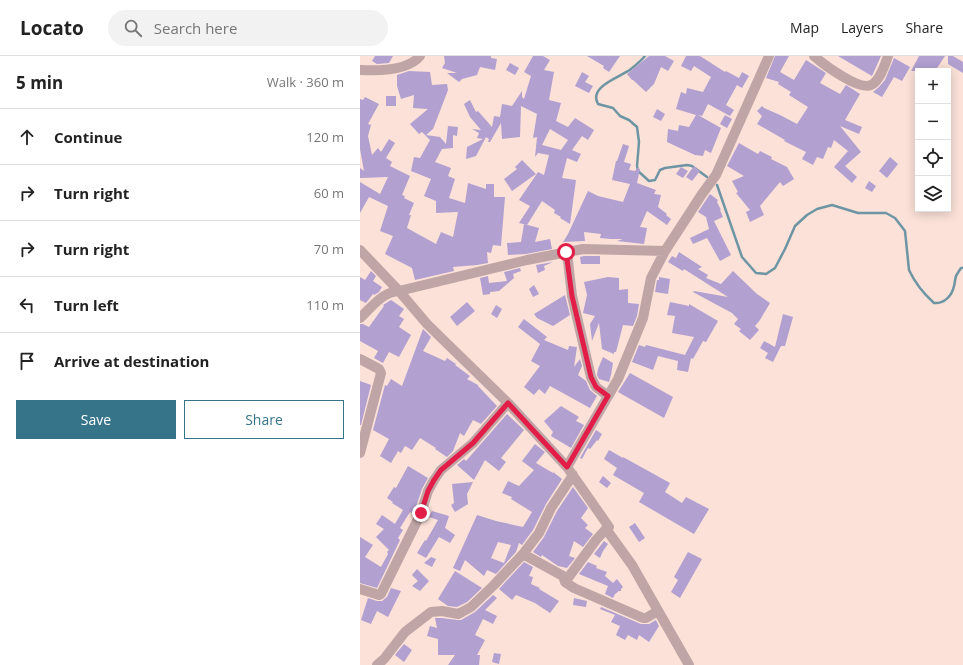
<!DOCTYPE html>
<html lang="en">
<head>
<meta charset="utf-8">
<style>
	:root { --surface:#fff; --page:#f2f2f2; --text:#222; --muted:#767676; --line:#e0e0e0; --accent:#36748a }
	body { margin:0; font-family:"Open Sans",sans-serif; background:var(--page); color:var(--text) }
	.controls { position:absolute; right:12px; top:12px; display:grid; overflow:hidden; border-radius:0px; box-shadow:0 2px 10px #0003 }
	.controls button { width:36px; height:36px; display:grid; place-items:center; padding:0; border:0; border-bottom:1px solid var(--line); background:var(--surface); color:var(--text); font:20px sans-serif }
	.stop { position:absolute; width:12px; height:12px; margin:-9px; border:3px solid #e11d48; border-radius:50%; background:#fff }
	.stop.end { background:#e11d48; border-color:#fff; box-shadow:0 1px 4px #0008 }
	.list { margin:0; padding:0; list-style:none }
	h2 { display:flex; justify-content:space-between; align-items:center; height:52px; margin:0; padding:0 16px; font-size:17px }
	h2 small { font-size:13px; font-weight:400; color:var(--muted) }
	.list li { display:grid; grid-template-columns:26px 1fr auto; gap:12px; align-items:center; box-sizing:border-box; height:56px; padding:0 16px; border-top:1px solid var(--line) }
	.list b { display:block; font-size:15px; white-space:nowrap }
	.list em { font-size:13px; font-style:normal; color:var(--muted) }
	.actions { display:flex; gap:8px; padding:12px 16px }
	.actions a { flex:1; padding:9px 0; border:1px solid var(--accent); border-radius:0px; text-align:center; font-size:14px; color:var(--accent) }
	.actions .main { background:var(--accent); color:#fff }
	.icon { flex:none; width:22px; height:22px; fill:none; stroke:currentColor; stroke-width:2; stroke-linecap:round; stroke-linejoin:round }
	.map { position:relative; flex:none; width:603px; height:609px; overflow:hidden }
	header { display:flex; align-items:center; gap:24px; box-sizing:border-box; height:56px; padding:0 20px; background:var(--surface); border-bottom:1px solid var(--line) }
	header strong { font-size:19px }
	nav { display:flex; gap:22px; margin-inline-start:auto; font-size:14px }
	.search { width:280px; height:36px; background:var(--page); display:flex; align-items:center; gap:10px; box-sizing:border-box; padding:0 14px; border-radius:22px; color:var(--muted); font-size:15px }
	main { display:flex }
	aside { flex:1; background:var(--surface) }
	.map>svg:first-child { display:block }
	.lines { fill:none; stroke-linecap:round; stroke-linejoin:round }
	.stream { stroke:#6e95a4; stroke-width:2.5 }
	.building { fill:#b1a0d0; fill-rule:evenodd }
	.street { stroke:#c0a5a6; stroke-width:10 }
	.route { stroke:#e11d48; stroke-width:5 }
</style>
</head>
<body>
<header>
<strong>Locato</strong>
<div class="search"><svg class="icon" aria-label="search" viewBox="0 0 24 24"><circle cx="10" cy="10" r="6"/><path d="M15 15l6 6"/></svg>Search here</div>
<nav><a>Map</a><a>Layers</a><a>Share</a></nav>
</header>
<main>
<aside>
<h2>5 min<small>Walk · 360 m</small></h2>
<ul class="list">
<li><svg class="icon" aria-label="ahead" viewBox="0 0 24 24"><path d="M12 20V5M6 11l6-6 6 6"/></svg><div><b>Continue</b></div><em>120 m</em></li>
<li><svg class="icon" aria-label="right" viewBox="0 0 24 24"><path d="M7 20v-9h11M14 6l5 5-5 5"/></svg><div><b>Turn right</b></div><em>60 m</em></li>
<li><svg class="icon" aria-label="right" viewBox="0 0 24 24"><path d="M7 20v-9h11M14 6l5 5-5 5"/></svg><div><b>Turn right</b></div><em>70 m</em></li>
<li><svg class="icon" aria-label="left" viewBox="0 0 24 24"><path d="M17 20v-9H6M10 6l-5 5 5 5"/></svg><div><b>Turn left</b></div><em>110 m</em></li>
<li><svg class="icon" aria-label="arrive" viewBox="0 0 24 24"><path d="M6 21V4h12l-3 4 3 4H6"/></svg><div><b>Arrive at destination</b></div></li>
</ul>
<div class="actions"><a class="main">Save</a><a>Share</a></div>
</aside>
<div class="map">
<svg width="603" height="609" viewBox="0 0 603 609">
	<rect width="100%" height="100%" fill="#fbe1d8"/>
	<g class="lines">
		<path class="stream" d="M285 0C281 5 276 9 271 13 261 21 228 30 238 48L253 52 260 60 269 64 277 71 279 86 277 110 278 115 289 125 295 124 300 114 305 112 327 109 332 110 347 121
			M357 129 382 201 396 217 406 218 415 212 425 193 435 170 447 159 457 153 472 149 498 157H526L535 162 545 175 549 214C555 227 564 238 574 247 584 248 592 240 594 230 595 227 595 223 596 220 597 218 599 215 601 212H603"/>
	</g>
	<path class="building" d="M15 0H33L29 7 17 8 12 5Z
		M84 0H131V2L137 3 135 14 120 11 117 19 102 23 99 26 87 17H97L82 12 85 7Z
		M173 0H183L190 4 184 14 194 16 189 44 201 47 196 65 208 71 215 62 234 74 228 84 222 80 212 94 221 98 217 106 207 102 202 122 216 124 210 168 200 162 201 161 194 157 195 154 182 145 167 169 159 167 170 150 159 144 178 116 184 119 189 99 178 97 175 101 177 81 173 82 177 58 161 50 160 81 142 83 141 67 130 86H128L129 83 126 81 116 100 106 103 107 91 123 83 117 82 119 77 112 73 121 74 110 61 104 48 110 44 116 56 118 55 132 71 134 60 140 61 142 48 152 50 162 35V41L164 43 171 20 164 16ZM190 73 208 84 201 94 182 89Z
		M227 0H260L249 16 243 12 244 10Z
		M289 0H305L314 5 308 15 301 11 294 28 286 36 273 24H272L267 18Z
		M326 0H340L365 16 366 15 379 22 382 16 389 20 382 32 377 29 366 49 374 54 370 60 348 48 342 60 338 59 361 72 351 97 345 94 343 100 335 99 307 86 308 73 318 75 319 69 329 71 336 59 316 53 321 36 326 38 327 32 343 36 351 21 334 10 331 15 321 10Z
		M415 0H429L420 16 434 24 446 4 466 17 460 27 480 38 486 29 500 38 485 64 502 71 499 78 480 70 501 96 485 110 497 121 492 127 474 111 488 95 474 84 471 92 468 91 463 103 457 101 453 109 442 103 446 96 424 85 425 84 397 68 402 60 397 55 402 50 404 52 420 59 437 68 448 51 429 39 431 36 418 28 419 26 406 22Z
		M478 0H521L512 20Z
		M559 0H585L575 15H551Z
		M588 0H593L603 6V17L588 8Z
		M534 2 550 11 542 25 534 21 522 41 513 36 519 31 525 24Z
		M150 7 159 12 155 19 146 14Z
		M49 15 70 16 72 29 87 28 88 34 80 55 73 73 66 79 80 81 86 88 88 70 98 71 97 80 93 79V92L82 93 75 106 91 112 88 120 95 123 89 142 105 147 108 127 126 133V128H134V141H145L141 190 133 189 131 197 127 196 128 207 117 209 93 211 94 215 55 224 52 212 25 198 33 180 20 175 28 150 9 141 0 157V126L20 138 28 121 0 122V112L4 115 0 93V43L3 44 5 41 19 48 8 68 11 69 8 80 12 99 18 92 21 96 29 83 35 87 26 102 32 106 30 110 50 120 42 139 45 140 44 142 54 147 49 159H51L47 172 76 188 81 176 93 181 98 156 76 157V145L64 140 71 123 51 115 54 101 60 102 70 84 62 76 59 78 50 68 68 53 53 52 54 39 41 43 37 30V19Z
		M222 16 229 20 225 26 233 30 229 37 215 30Z
		M26 40H36V50H26Z
		M297 53 305 58 301 65 293 61Z
		M365 59 372 63 367 72 360 68Z
		M379 87 398 98 400 95 412 101 411 103 427 111 434 123 423 130 420 126 400 150 404 159 390 166 386 156 390 154 376 137 378 136 372 125 384 120 367 110Z
		M263 88 269 90 264 106 271 108 269 114 275 115 277 112 280 113 277 127 296 134 294 138 301 139 298 151 307 158 306 159 311 163 307 169 287 155 280 171 287 172 284 188 257 185 263 183H251L240 182 241 178 224 176 225 185 203 186 208 178 228 135 238 140 263 146 270 128 252 124 256 105H257Z
		M530 101 538 108 527 122 519 115Z
		M162 104 176 118 152 135 144 123 157 113 155 111Z
		M334 110 340 115 332 125 326 121Z
		M321 111 328 115 323 122 316 118Z
		M509 125 516 130 512 136 505 132Z
		M350 138 358 144 357 146 361 154H360L363 161 354 165 371 199 360 205 347 182 333 188 330 182 349 173 346 161 338 156Z
		M164 168 179 172 175 186 190 183 192 193 166 198 148 199 147 187 161 186Z
		M319 196 342 211 338 213 348 219 346 222 361 228 373 215 397 238 410 247 400 264 395 270 399 274 390 284 379 275 381 273 374 268 378 263 372 257 333 236 334 235 368 241 324 213 323 215 308 206 312 200 316 202Z
		M224 200H240V208H221L220 201Z
		M193 206 184 210 185 214 178 217 176 209Z
		M160 212 161 215 153 218 154 222 139 235 130 236V238L123 239 120 222 128 220 129 227 147 225 144 216Z
		M11 215 16 220 13 225 22 231 19 236 14 239 13 238 6 247 0 244V221L5 224Z
		M248 221 259 222V234L268 233V247L279 248 277 260 273 270 263 269 256 296H254V298L242 293 239 267 232 285 230 268 235 260 223 257 227 239 224 226Z
		M299 221 310 223 308 238 295 236 297 224H299Z
		M174 229 179 238 173 241 169 233Z
		M205 239 210 259 193 270 177 262 174 258Z
		M31 244 44 253 39 260 44 263 39 271 51 279 39 301 29 296 23 307 14 302 18 295 0 285V268H3L9 271 24 250 23 249Z
		M107 246 115 255 97 270 90 261Z
		M310 246 329 250V248L358 265 346 286 343 285 333 303 331 302 328 316 317 314 318 305 298 300 293 314 272 306 279 289 285 291 286 289 325 299 334 281 312 277 315 260 307 259Z
		M136 249 142 253 137 262 131 258Z
		M423 258 433 261 425 290H421L413 306 405 302 408 297 400 292 404 285 415 291Z
		M164 263 187 281 184 284 208 294 209 290 217 291 214 311 220 303 222 310 218 319 226 325 230 334 237 340 230 352 190 330 185 338 179 333 174 339 164 331 180 310 171 305 180 288 158 271Z
		M63 273 71 281 63 295 85 305 87 302 96 308 95 309 110 320 107 323 118 329V330L137 350 121 368 113 364 104 380 100 377 93 395 87 401 75 393 76 392 60 382 52 394 45 390 41 397 38 395 31 407 20 400 29 383 13 374 25 329 27 330 31 323 42 330Z
		M243 301 253 307 251 319 249 326 239 323 237 319 238 313Z
		M270 317 313 341 304 362 258 336Z
		M0 325 11 329 1 369H0Z
		M201 350 219 361 216 365 224 369 211 392 191 380 193 376 184 365Z
		M147 358 164 374 141 402 146 406 139 415 125 404 114 424 97 409 104 403 106 405Z
		M236 374 242 378 238 385 237 384 230 393 228 392 222 403 220 402Z
		M175 388 185 396 176 407 193 417V416L202 423 186 448 173 474 162 489 159 487 156 496 136 518 127 514 124 520 105 504 100 515 93 512 117 459 136 465 163 471 172 456 151 443 152 441 142 437 148 425 159 430 174 414 162 405ZM138 486 151 489 144 507 131 502Z
		M249 394 263 402V401L310 427 305 436 322 447 326 441 349 453 334 478 279 446 284 437 253 419 257 412 244 403Z
		M48 410 68 422 62 433 57 448 52 457 50 456 40 472 43 474 38 482 40 484 17 532 0 527V481L13 489 5 501 21 511 28 498 27 496 29 494 16 481 24 473 16 468 22 459 35 468 43 454 32 447 33 446 27 442 34 431 36 432Z
		M243 420 251 427 247 432 239 426Z
		M113 426 107 438 108 448 95 456 91 449 94 447 92 428Z
		M213 431 228 452 221 462 228 469 225 472 233 478 223 491 214 485 209 500 215 502 207 512 198 510 182 499 181 501 173 496 184 481 197 455Z
		M72 455 89 460 85 472 95 479 90 487 79 481 66 502 57 497 65 484 66 485 78 464 69 461Z
		M275 467 285 482 279 486 269 471Z
		M244 485 248 488 243 495 240 502 234 498Z
		M328 496 342 503 320 542 311 536 318 524 314 521Z
		M71 501 76 503 72 511 64 507Z
		M164 506 173 511 169 520 173 521 171 528 180 532 179 533 199 545 190 557 175 547 156 539 152 544 139 533Z
		M228 506 237 510 236 512 247 516 245 520 253 527 257 523 263 531 261 533V535H259L255 538 253 542 245 538 248 530 219 518Z
		M57 513 69 525 60 535 52 530 58 525 52 519Z
		M95 515 122 532 107 546 97 551 88 550 78 543Z
		M31 532 41 535 28 561 17 555 11 568 1 564 8 542 17 545H22L27 541Z
		M133 539 137 542 125 554 137 560 133 568 123 563 115 579 125 584 117 599H120L119 609H88L95 599H78V583L67 580 70 570 77 572 75 562H82L97 564H101L115 556Z
		M214 542 227 545 226 551 213 549Z
		M241 551 281 568H289L296 564 299 570 289 586 279 579 277 584 268 579 265 584 256 579 260 570 251 566 255 559 240 553Z
		M44 588 52 594 44 606 35 599Z
		M134 597 141 598 139 608 132 606Z"/>
	<g class="lines">
		<path class="street" d="M454 0C463 8 499 35 511 29 520 25 525 8 528 0
			M0 14C18 15 48 15 60 0
			M0 194 39 235 67 268 148 347 207 411 249 471 246 473 272 509 329 609
			M207 196 212 240 231 321 236 331 248 340
			M0 262C12 251 22 236 39 235L167 204 223 193 305 195
			M0 303 19 313 21 317 0 397
			M207 411 258 323 283 262 291 222 305 195 342 138 356 119 409 0
			M163 498 203 520 205 526 214 532 283 562H286L298 555
			M205 526 236 484 246 473
			M0 533 19 539 21 538 61 457 68 435 74 424 81 414 113 387 148 347
			M17 609 24 603 45 576 71 556 82 555 98 558 102 556 111 551 134 529 163 498 179 477 191 452 213 419"/>
	</g>
	<g class="lines">
		<path class="route" d="M61 457 68 435 74 424 81 414 113 387 148 347 207 411 248 340 236 331 231 321 212 240 206 196"/>
	</g>
</svg>
<div class="controls">
<button>+</button>
<button>−</button>
<button><svg class="icon" aria-label="locate" viewBox="0 0 24 24"><circle cx="12" cy="12" r="6"/><path d="M12 2v4M12 18v4M2 12h4M18 12h4"/></svg></button>
<button><svg class="icon" aria-label="layers" viewBox="0 0 24 24"><path d="M12 4l9 5-9 5-9-5zM3 14l9 5 9-5"/></svg></button>
</div>
<div class="stop" style="left:206px;top:196px"></div>
<div class="stop end" style="left:61px;top:457px"></div>
</div>
</main>
</body>
</html>
